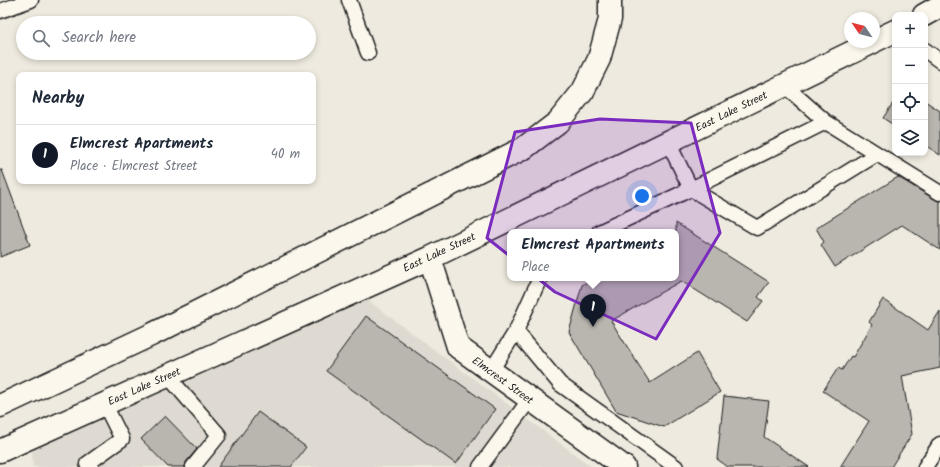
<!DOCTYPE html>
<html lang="en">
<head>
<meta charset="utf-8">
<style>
	:root { --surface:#fff; --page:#f6f6f7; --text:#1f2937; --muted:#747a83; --line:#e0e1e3; --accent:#111827 }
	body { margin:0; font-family:Kalam,sans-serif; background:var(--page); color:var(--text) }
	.controls { position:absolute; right:12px; top:12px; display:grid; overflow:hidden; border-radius:8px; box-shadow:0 2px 6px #0003 }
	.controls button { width:36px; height:36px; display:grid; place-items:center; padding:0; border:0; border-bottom:1px solid var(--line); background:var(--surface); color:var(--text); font:20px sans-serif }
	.compass { position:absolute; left:844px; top:12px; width:36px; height:36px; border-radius:50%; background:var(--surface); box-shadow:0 2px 6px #0003; rotate:305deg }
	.you { position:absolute; left:642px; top:196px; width:14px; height:14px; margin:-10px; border:3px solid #fff; border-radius:50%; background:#1a73e8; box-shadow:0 0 0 6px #1a73e833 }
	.badge { display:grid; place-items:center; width:26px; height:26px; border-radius:50%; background:var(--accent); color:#fff; font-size:13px; font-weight:700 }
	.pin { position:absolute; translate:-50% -33px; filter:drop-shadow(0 1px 2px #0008) }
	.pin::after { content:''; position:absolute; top:21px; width:14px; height:12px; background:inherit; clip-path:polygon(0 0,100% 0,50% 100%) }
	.popup { position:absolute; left:507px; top:229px; width:172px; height:52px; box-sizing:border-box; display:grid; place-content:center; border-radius:8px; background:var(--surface); filter:drop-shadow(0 1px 3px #0005); font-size:13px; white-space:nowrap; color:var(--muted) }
	.popup b { font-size:15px; color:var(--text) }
	.popup::after { content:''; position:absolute; left:50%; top:100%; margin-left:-8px; border:8px solid transparent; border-top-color:var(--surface) }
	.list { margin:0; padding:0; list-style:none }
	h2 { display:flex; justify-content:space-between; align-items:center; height:52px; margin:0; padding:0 16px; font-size:17px }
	h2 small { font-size:13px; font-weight:400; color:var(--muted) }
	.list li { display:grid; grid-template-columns:26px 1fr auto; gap:12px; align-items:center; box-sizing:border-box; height:60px; padding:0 16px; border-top:1px solid var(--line) }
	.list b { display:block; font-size:15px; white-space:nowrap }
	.list p { margin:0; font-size:13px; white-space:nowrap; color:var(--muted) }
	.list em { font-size:13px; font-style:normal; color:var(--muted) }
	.icon { flex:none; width:22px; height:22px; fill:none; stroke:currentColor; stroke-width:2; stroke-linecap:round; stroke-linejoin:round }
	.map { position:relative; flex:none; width:940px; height:467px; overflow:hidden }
	.search { position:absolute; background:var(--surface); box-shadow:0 2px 6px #0003; left:16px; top:16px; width:300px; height:44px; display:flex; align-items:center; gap:10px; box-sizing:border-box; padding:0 14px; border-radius:22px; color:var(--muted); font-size:15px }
	.panel { position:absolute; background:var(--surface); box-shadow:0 2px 6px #0003; left:16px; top:72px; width:300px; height:112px; border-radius:8px }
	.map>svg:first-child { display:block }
	.built { fill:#dedad1 }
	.building { fill:#b9b6af; stroke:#1c1c1c }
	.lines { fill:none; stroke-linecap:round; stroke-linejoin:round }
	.service-casing { stroke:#1c1c1c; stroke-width:17 }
	.minor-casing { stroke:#1c1c1c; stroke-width:25 }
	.motorway-casing { stroke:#1c1c1c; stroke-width:25 }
	.service { stroke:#fbf7ec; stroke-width:14 }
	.minor { stroke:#fbf7ec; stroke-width:22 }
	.motorway { stroke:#fbf7ec; stroke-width:22 }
	.marked { fill:#7b2cbf; fill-opacity:0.2; stroke:#7b2cbf; stroke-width:3; stroke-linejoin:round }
	.labels { text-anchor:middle; stroke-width:3; stroke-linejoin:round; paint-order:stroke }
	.street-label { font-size:11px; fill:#1c1c1c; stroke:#fbf7ec }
</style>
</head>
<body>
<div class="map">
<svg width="940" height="467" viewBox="0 0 940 467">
	<rect width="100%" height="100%" fill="#eeeadf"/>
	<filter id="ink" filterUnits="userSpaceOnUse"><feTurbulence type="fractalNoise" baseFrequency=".025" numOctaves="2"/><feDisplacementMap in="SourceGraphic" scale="8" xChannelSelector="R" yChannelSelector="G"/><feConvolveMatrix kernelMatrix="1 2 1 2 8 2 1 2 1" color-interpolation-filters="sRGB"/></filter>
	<g filter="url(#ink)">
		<path class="built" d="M366 299 592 467H33L32 448Z"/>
		<path class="building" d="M895 100V126L883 118Z
			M925 101 940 111V155L925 145Z
			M0 170H2L30 245 0 257Z
			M898 177 936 200 940 201V250L902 225 835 267 821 245 824 242 816 228Z
			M676 223 769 282 758 297 763 301 747 322 681 281 611 321 650 383 697 353 720 392 664 427 616 411 569 332 582 285 594 278H676Z
			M883 299 928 330 940 311V368L902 376 912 434 891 467H840L869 421 823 391 838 368 842 370 851 356 853 357 872 325 869 322Z
			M366 316 495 409 456 464 326 371Z
			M724 396 769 401 764 437 809 467H728L717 459Z
			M258 412 306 447 291 467H218Z
			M165 416 197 449 186 462 185 467H168L141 439Z"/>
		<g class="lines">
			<defs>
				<path id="service" d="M349 0 368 53
					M0 11 31 0
					M925 50 940 61
					M784 85 826 122 940 193
					M668 142 691 189 757 228 877 154
					M599 232 691 189 826 122
					M516 331 560 384 676 467
					M491 371 516 331 540 278
					M167 375 219 435 193 467
					M91 467 87 464 122 439 104 403
					M480 467 530 399
					M925 467 940 444"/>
				<path id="minor" d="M924 15 940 6
					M874 41 895 31
					M430 258 458 347 624 467
					M0 451 430 258 873 42"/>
				<path id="motorway" d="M0 406 153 334 524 148 558 122 583 91 599 59 610 19V0"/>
			</defs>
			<use href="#service" class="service-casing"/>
			<use href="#minor" class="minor-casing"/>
			<use href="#motorway" class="motorway-casing"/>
			<use href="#service" class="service"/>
			<use href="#minor" class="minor"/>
			<use href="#motorway" class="motorway"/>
		</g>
	</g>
	<path class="marked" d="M600 119 691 123 720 233 656 339 555 292 487 238 515 132Z"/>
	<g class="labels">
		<g class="street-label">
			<text transform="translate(731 111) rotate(-26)" y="4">East Lake Street</text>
			<text transform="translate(439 252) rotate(-25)" y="4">East Lake Street</text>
			<text transform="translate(503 380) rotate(36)" y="4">Elmcrest Street</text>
			<text transform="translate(144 386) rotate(-24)" y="4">East Lake Street</text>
		</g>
	</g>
</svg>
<div class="controls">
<button>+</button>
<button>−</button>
<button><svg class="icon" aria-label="locate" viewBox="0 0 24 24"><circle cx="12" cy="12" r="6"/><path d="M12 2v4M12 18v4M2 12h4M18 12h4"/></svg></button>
<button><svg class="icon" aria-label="layers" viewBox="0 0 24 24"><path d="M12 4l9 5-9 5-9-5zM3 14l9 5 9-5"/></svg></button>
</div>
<svg class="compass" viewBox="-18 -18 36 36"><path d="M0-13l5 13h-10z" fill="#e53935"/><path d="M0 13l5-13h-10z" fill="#747a83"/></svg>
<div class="you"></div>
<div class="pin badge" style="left:593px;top:327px">1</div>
<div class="popup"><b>Elmcrest Apartments</b>Place</div>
<div class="search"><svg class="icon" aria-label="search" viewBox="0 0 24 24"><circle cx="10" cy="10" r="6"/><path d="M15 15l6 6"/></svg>Search here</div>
<section class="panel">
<h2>Nearby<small></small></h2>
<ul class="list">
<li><span class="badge">1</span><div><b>Elmcrest Apartments</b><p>Place · Elmcrest Street</p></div><em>40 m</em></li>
</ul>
</section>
</div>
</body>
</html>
